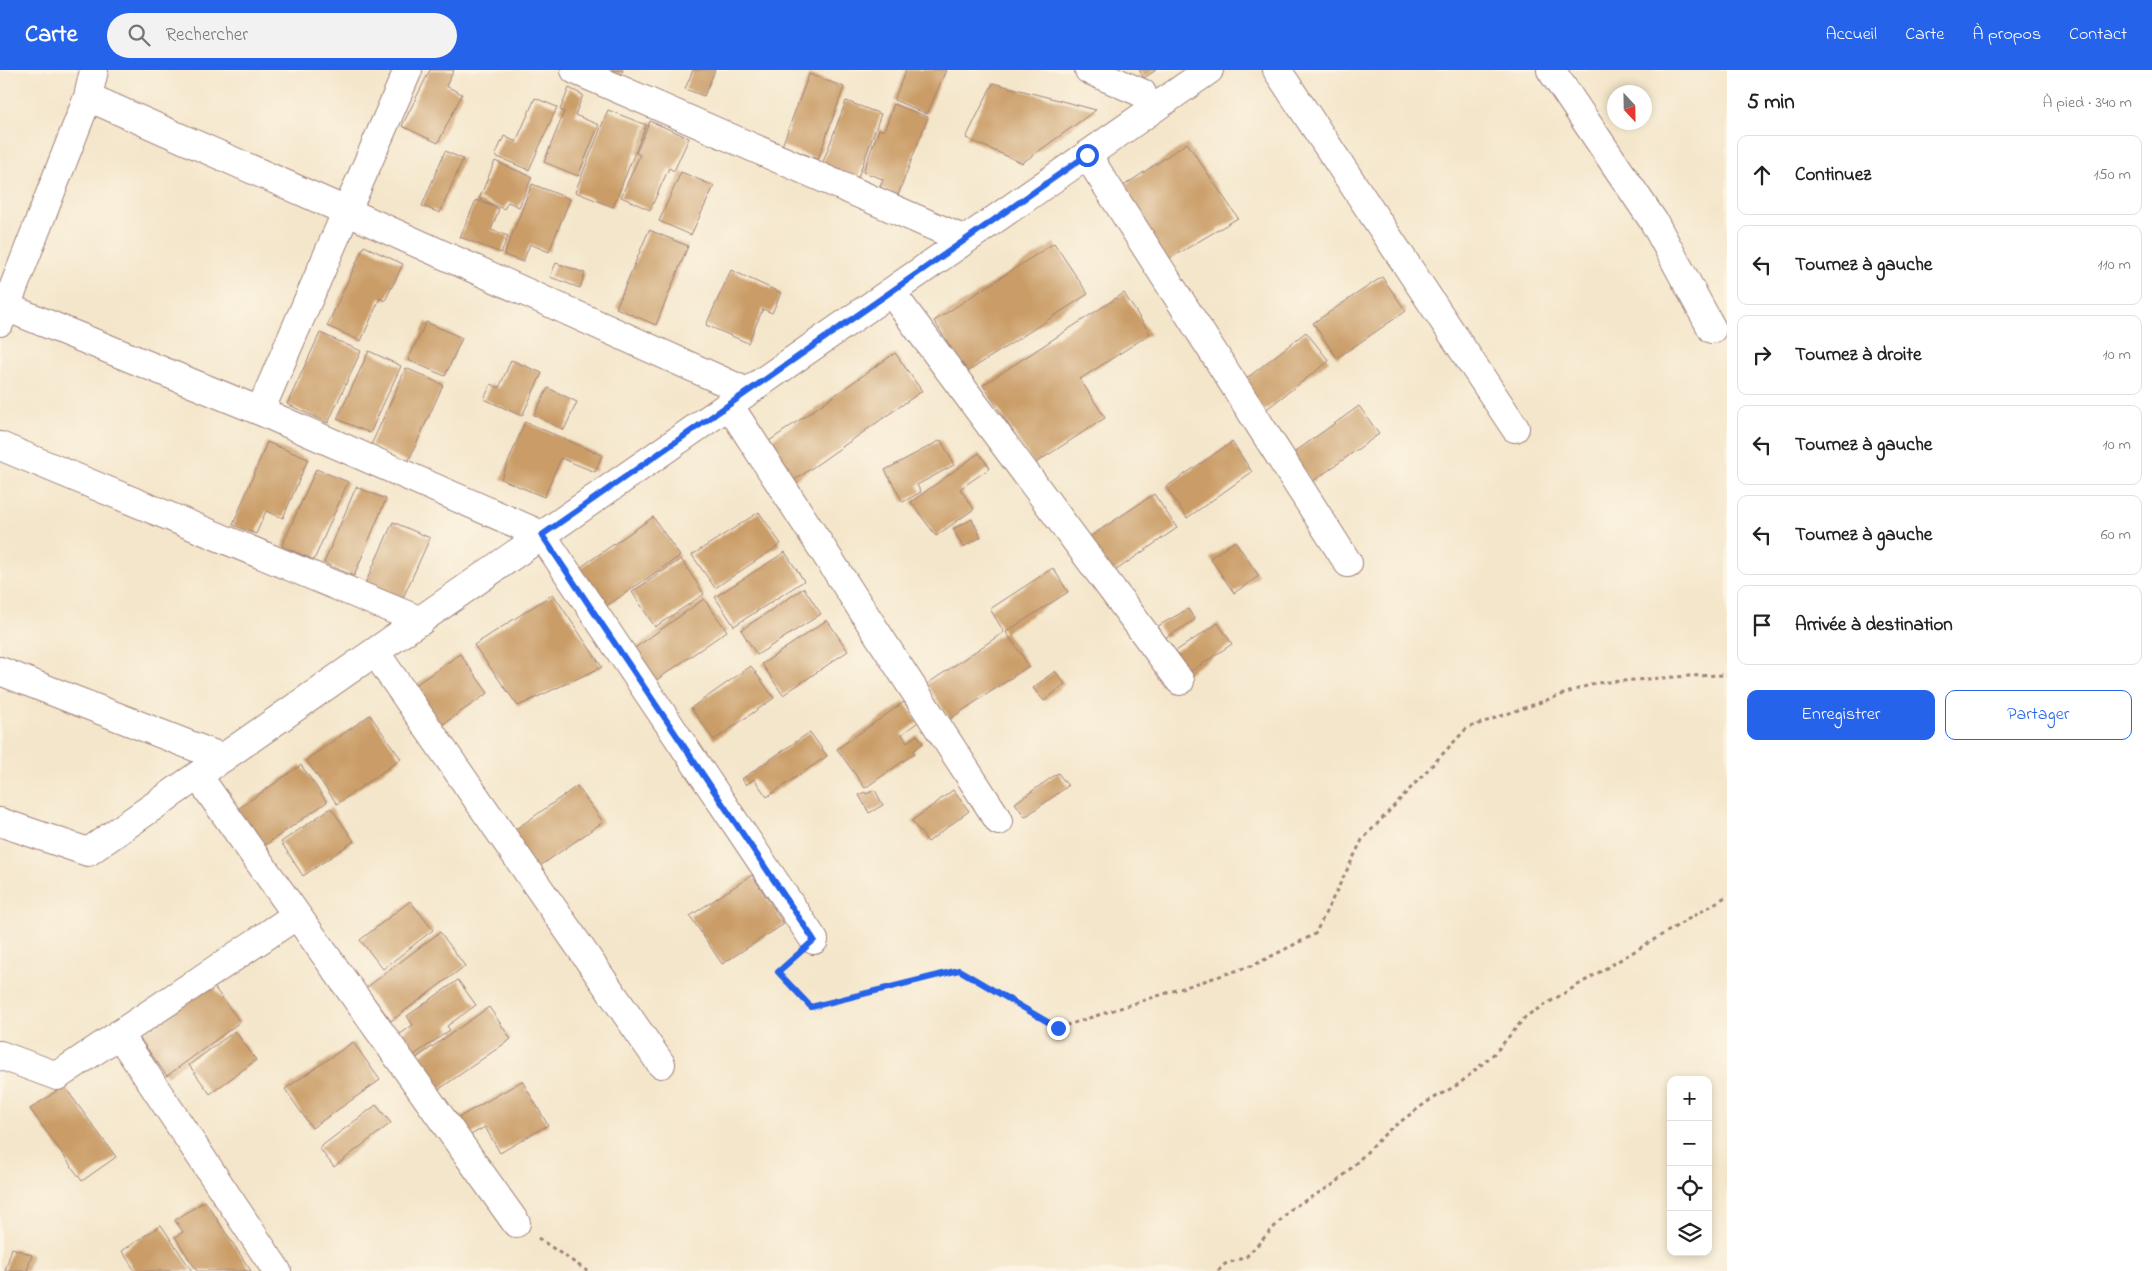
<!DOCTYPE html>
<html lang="fr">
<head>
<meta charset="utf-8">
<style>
	:root { --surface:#fff; --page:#f2f2f2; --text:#222; --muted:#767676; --line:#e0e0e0; --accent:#2563eb }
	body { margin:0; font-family:"Indie Flower",sans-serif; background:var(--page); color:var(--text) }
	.controls { position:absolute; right:15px; bottom:15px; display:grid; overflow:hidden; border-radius:10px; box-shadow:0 2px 8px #0003 }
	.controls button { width:45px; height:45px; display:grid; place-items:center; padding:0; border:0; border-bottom:1px solid var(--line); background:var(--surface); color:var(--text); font:25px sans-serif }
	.compass { position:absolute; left:1607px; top:15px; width:45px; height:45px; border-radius:50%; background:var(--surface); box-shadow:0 2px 8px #0003; rotate:158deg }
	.stop { position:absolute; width:15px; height:15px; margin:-11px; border:4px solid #2563eb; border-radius:50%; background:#fff }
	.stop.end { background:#2563eb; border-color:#fff; box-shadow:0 1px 5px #0008 }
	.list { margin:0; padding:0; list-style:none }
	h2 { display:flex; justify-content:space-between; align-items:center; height:65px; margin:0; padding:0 20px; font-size:21px }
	h2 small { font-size:16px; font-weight:400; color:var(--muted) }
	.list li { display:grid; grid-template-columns:32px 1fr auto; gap:15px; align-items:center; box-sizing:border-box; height:80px; margin:0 10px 10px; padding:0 10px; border:1px solid var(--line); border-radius:10px }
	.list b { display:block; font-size:19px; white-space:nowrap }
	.list em { font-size:16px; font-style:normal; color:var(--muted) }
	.actions { display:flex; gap:10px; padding:15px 20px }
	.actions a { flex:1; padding:11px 0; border:1px solid var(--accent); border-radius:10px; text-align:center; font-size:18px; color:var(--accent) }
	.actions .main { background:var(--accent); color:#fff }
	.icon { flex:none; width:28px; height:28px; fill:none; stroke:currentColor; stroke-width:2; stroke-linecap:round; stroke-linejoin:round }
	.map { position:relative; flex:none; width:1727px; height:1201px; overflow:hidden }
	header { display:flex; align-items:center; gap:30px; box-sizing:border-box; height:70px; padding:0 25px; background:var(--accent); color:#fff }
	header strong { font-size:24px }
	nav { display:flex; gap:28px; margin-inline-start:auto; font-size:18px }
	.search { width:350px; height:45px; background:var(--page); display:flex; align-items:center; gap:12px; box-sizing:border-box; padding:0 18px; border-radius:28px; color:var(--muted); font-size:19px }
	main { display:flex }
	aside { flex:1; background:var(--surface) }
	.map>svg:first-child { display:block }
	.building { fill:#ca9d67 }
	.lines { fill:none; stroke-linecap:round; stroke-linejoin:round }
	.street-casing { stroke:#9f827b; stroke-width:30 }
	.path { stroke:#9f827b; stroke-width:3; stroke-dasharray:4 4; stroke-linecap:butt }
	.street { stroke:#fff; stroke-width:28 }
	.route { stroke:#2563eb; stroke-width:6 }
</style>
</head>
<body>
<header>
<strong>Carte</strong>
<div class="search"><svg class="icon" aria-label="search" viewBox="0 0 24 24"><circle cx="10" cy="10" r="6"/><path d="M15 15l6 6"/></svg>Rechercher</div>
<nav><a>Accueil</a><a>Carte</a><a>À propos</a><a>Contact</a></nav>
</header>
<main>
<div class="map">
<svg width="1727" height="1201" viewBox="0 0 1727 1201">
	<rect width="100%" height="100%" fill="#fcf5e5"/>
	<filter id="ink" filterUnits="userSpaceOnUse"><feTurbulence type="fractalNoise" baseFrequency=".02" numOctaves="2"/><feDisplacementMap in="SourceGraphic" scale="10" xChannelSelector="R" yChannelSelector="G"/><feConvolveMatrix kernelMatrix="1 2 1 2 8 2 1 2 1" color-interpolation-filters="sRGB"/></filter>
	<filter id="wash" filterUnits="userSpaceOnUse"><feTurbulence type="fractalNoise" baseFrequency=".0096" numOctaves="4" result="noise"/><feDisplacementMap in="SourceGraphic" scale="20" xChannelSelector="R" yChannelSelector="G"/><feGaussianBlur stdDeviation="1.12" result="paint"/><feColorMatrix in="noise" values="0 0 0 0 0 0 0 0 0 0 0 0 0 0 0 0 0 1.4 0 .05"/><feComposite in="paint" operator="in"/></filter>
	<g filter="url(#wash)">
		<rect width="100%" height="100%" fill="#f4e6cb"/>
		<g id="blocks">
			<path class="building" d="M430 0H454L446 16 462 24 438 73 402 56Z
				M600 0H623L618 12Z
				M693 0H715L704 26 685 19Z
				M906 0H946L927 44 894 30Z
				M1139 0H1156L1144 8Z
				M809 4 844 17 818 89 782 76Z
				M993 13 1096 40 1022 93 966 68Z
				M569 18 583 25 575 45 599 55 578 106 544 92 564 42 560 40Z
				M535 28 557 37 529 100 495 86 504 66 516 72Z
				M846 31 881 44 857 110 821 97Z
				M894 34 928 47 898 125 880 118 883 109 863 102 879 59 884 61Z
				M608 40 646 55 613 137 575 122Z
				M650 51 689 68 674 101 669 98 650 140 621 127 640 85 636 83Z
				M1187 73 1238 148 1164 192 1119 119Z
				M445 81 463 89 440 143 422 136Z
				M495 91 532 107 519 137 508 132 504 139 479 129Z
				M681 102 714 116 691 165 659 151Z
				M532 114 570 129 549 182 530 174 523 192 504 185Z
				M476 130 499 139 491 160 508 166 501 183 460 167Z
				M649 160 688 176 656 255 616 238Z
				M1054 173 1088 224 967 302 934 251Z
				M364 176 403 194 385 231 380 228 361 271 327 256Z
				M556 193 585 203 580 218 550 207Z
				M731 200 781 223 772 243 763 239 748 273 706 255Z
				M1382 207 1406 241 1337 288 1313 253Z
				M1124 223 1150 264 1080 309 1105 348 1034 394 983 315Z
				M426 252 462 268 445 306 408 290Z
				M1306 262 1329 291 1264 341 1242 312Z
				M320 263 361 281 328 353 287 334Z
				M369 281 401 296 370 363 337 349Z
				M895 283 922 321 792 412 765 374Z
				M511 290 542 303 522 346 484 329 491 314 499 318Z
				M406 298 443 315 408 392 371 375Z
				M548 318 577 332 564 360 534 345Z
				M1359 336 1379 364 1312 412 1292 384Z
				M525 352 602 385 595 402 561 388 544 427 501 409Z
				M941 370 954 395 917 415 921 422 903 432 885 400Z
				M267 372 308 389 283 448 266 441 256 464 233 455Z
				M1232 372 1252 402 1187 448 1166 417Z
				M979 383 990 398 960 419 974 439 936 466 911 432Z
				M316 399 348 412 314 490 282 476Z
				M356 417 386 429 354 506 324 493Z
				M1154 424 1177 458 1112 503 1088 468Z
				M759 442 781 474 715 518 692 485Z
				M653 447 680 486 605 537 578 499Z
				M972 449 981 467 963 477 953 459Z
				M393 452 430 468 402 530 365 514Z
				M1235 471 1259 506 1234 523 1210 488Z
				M785 482 804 511 734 556 715 527Z
				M681 489 704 524 655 557 632 522Z
				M1053 498 1068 522 1006 562 1029 596 950 649 927 614 1004 562 990 539Z
				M804 518 821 544 757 585 741 560Z
				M553 524 602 597 518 636 474 575Z
				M704 529 727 561 655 611 632 580Z
				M1188 539 1195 550 1165 568 1158 556Z
				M827 550 848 581 783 625 762 594Z
				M1218 553 1232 574 1181 608 1167 587Z
				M460 584 488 623 433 661 405 622Z
				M751 596 774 628 714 670 691 638Z
				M1055 601 1065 614 1044 631 1033 618Z
				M904 632 918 652 902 664 907 672 917 665 923 673 913 681 915 683 865 718 837 679Z
				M370 645 401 689 337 734 306 690Z
				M810 662 827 686 767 727 754 709 746 715 742 709Z
				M301 695 327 732 258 780 232 743Z
				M1058 703 1068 716 1025 747 1015 733Z
				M577 716 603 752 530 803 505 767Z
				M875 720 883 735 869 743 859 725 865 722 866 724Z
				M953 720 969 741 928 772 912 751Z
				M331 738 354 771 303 806 281 772Z
				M752 805 784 854 722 894 690 846Z
				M410 831 433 860 383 899 360 870Z
				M440 862 465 896 391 951 366 918Z
				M458 910 476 935 447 956 450 960 411 987 396 967 413 955 407 946Z
				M211 913 240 952 167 1006 138 966Z
				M489 937 511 969 435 1022 412 991Z
				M235 961 256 990 210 1024 189 995Z
				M353 972 380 1010 312 1058 285 1019Z
				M522 1011 548 1055 500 1083 485 1057 465 1068 454 1050Z
				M64 1016 116 1087 82 1111 30 1039Z
				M376 1035 391 1053 334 1097 319 1078Z
				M205 1131 251 1201H197L175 1167 183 1162 175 1150Z
				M161 1155 192 1201H135L122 1181Z
				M12 1178 32 1185 27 1201H5Z"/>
		</g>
	</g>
	<g filter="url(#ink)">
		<use href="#blocks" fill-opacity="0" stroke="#9f827b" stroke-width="1"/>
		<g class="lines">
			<defs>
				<path id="street" d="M575 0 965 170
					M1089 0 1142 23
					M1277 0 1515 358
					M1551 0 1654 152 1712 259
					M88 27 346 141 747 322
					M1087 85 1348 493
					M891 222 1180 611
					M6 237 260 341 542 465 814 870
					M0 252 88 27 94 0
					M729 335 999 751
					M260 341 408 0
					M0 376 421 551
					M375 582 661 994
					M0 601 223 688
					M198 706 516 1153
					M0 752 88 782 1209 0
					M119 964 277 1201
					M0 985 57 1006 297 845"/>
			</defs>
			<use href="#street" class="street-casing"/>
			<path class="path" d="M793 888 778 902 811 937 959 900 1058 958 1254 895 1315 864 1362 770 1467 658 1595 613 1688 606 1727 605
				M538 1168 587 1201
				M1218 1201 1225 1194 1246 1187 1292 1138 1336 1113 1389 1060 1427 1032 1459 1014 1496 982 1526 946 1727 826"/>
			<use href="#street" class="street"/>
		</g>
	</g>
	<g class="lines" filter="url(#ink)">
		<path class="route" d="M1058 958 959 900 811 937 778 902 814 870 542 465 1087 85"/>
	</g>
</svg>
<div class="controls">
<button>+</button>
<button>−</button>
<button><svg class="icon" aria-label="locate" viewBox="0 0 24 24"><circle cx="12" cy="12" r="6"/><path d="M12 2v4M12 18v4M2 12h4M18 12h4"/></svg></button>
<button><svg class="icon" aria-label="layers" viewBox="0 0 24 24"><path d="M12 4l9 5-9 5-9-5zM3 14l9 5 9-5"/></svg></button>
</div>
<svg class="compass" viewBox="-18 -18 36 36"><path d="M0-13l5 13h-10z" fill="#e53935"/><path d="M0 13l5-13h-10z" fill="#767676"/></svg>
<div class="stop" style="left:1087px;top:85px"></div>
<div class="stop end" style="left:1058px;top:958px"></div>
</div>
<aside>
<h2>5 min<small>À pied · 340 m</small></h2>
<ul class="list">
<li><svg class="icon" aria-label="ahead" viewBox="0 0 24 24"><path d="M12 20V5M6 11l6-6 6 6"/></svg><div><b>Continuez</b></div><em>150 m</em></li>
<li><svg class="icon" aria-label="left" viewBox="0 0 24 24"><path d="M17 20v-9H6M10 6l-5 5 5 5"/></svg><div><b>Tournez à gauche</b></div><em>110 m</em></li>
<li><svg class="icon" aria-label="right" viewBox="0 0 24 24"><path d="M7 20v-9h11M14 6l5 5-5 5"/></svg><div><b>Tournez à droite</b></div><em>10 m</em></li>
<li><svg class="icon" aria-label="left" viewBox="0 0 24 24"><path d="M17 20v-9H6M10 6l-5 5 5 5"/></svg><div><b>Tournez à gauche</b></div><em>10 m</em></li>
<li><svg class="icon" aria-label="left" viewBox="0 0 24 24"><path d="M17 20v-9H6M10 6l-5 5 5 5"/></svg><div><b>Tournez à gauche</b></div><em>60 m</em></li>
<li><svg class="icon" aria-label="arrive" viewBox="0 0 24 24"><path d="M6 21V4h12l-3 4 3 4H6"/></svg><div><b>Arrivée à destination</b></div></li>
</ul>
<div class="actions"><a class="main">Enregistrer</a><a>Partager</a></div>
</aside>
</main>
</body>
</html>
